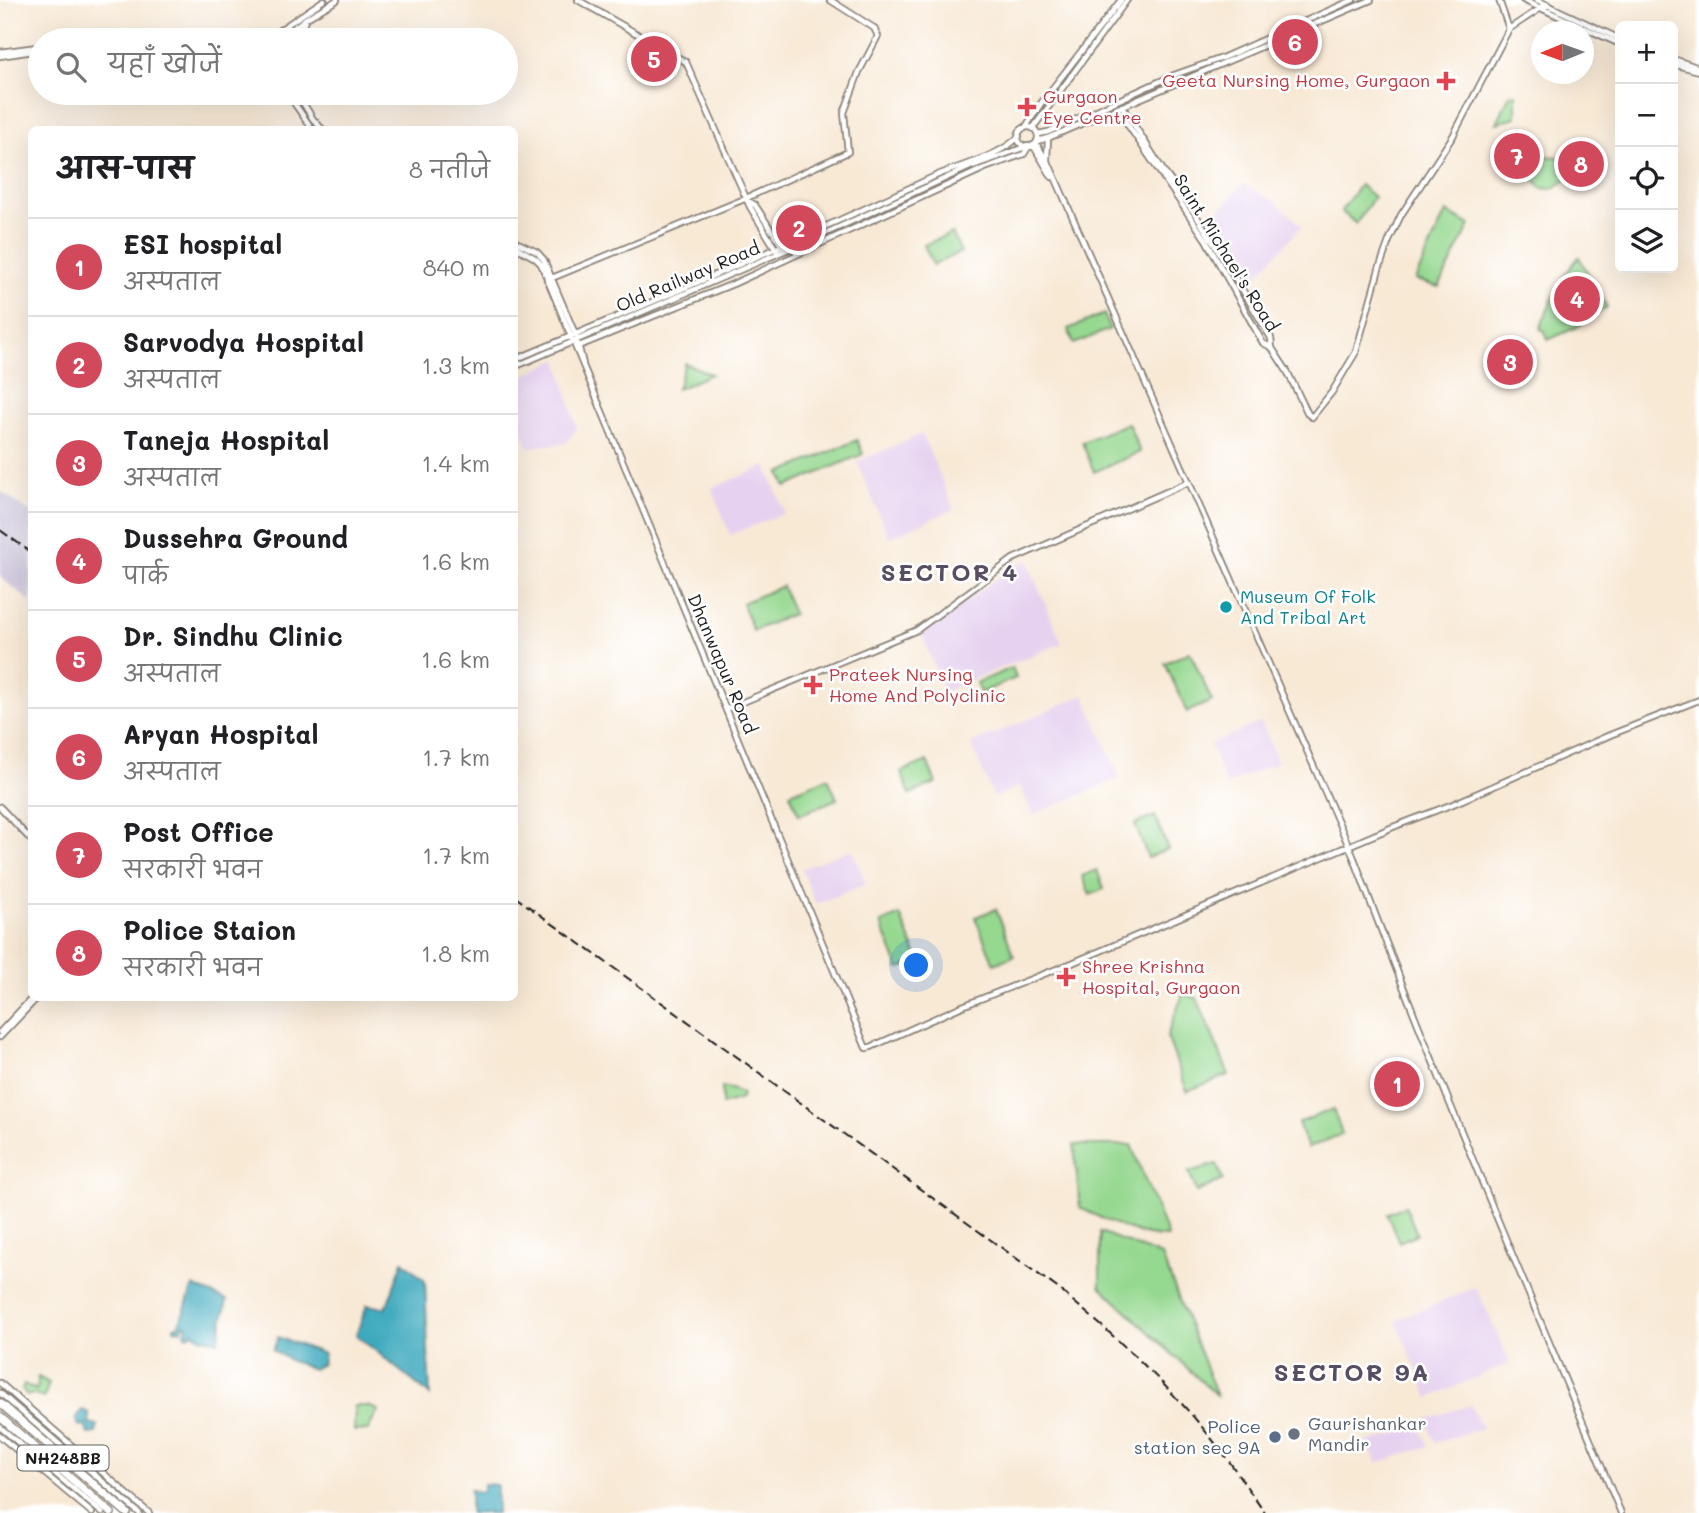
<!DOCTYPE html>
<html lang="hi">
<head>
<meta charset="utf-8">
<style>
	:root { --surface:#fff; --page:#f2f2f2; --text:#202124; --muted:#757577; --line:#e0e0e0; --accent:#d1495b }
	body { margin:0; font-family:Mali,"Playpen Sans Deva",sans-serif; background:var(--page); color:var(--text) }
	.controls { position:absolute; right:21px; top:21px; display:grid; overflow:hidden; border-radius:10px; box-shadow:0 7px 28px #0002 }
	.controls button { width:63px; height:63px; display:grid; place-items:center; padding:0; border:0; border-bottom:2px solid var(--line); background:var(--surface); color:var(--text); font:35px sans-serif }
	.compass { position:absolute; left:1531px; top:21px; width:63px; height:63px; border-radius:50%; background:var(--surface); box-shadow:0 7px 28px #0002; rotate:269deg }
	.you { position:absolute; left:917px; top:966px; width:24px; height:24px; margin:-18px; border:5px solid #fff; border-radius:50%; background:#1a73e8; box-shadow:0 0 0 10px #1a73e833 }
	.badge { display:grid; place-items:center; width:46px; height:46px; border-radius:50%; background:var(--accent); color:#fff; font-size:23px; font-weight:700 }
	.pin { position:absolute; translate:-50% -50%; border:4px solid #fff; box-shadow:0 2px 7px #0006 }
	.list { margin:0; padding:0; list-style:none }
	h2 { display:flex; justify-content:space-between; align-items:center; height:91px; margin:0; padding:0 28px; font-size:30px }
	h2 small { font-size:23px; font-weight:400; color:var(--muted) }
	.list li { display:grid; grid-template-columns:46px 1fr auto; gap:21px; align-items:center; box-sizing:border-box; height:98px; padding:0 28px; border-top:2px solid var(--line) }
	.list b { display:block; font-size:26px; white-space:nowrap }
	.list p { margin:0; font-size:23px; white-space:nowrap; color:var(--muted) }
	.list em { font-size:23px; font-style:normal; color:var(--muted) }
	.icon { flex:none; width:38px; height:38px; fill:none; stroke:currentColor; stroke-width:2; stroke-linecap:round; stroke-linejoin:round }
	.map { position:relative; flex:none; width:1699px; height:1513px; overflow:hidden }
	.search { position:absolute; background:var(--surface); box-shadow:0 7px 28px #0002; left:28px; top:28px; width:490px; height:77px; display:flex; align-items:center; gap:18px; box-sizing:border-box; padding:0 24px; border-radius:38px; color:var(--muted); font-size:26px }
	.panel { position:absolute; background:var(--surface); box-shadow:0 7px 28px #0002; left:28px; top:126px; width:490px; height:875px; border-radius:10px }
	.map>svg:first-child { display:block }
	.built { fill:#e6d2f0 }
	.industrial { fill:#c8bfd8 }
	.green { fill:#95d890; stroke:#587a56; stroke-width:2 }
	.water { fill:#3da9bd; stroke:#2c626c; stroke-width:2 }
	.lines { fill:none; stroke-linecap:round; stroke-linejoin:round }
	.secondary-casing { stroke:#8a8278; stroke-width:8 }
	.highway-casing { stroke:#8a8278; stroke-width:10 }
	.secondary { stroke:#fff; stroke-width:4.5 }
	.highway { stroke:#fff; stroke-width:7 }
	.rail { stroke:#1c1c1c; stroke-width:2; stroke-dasharray:10 5; stroke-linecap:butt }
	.health-dot { fill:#e0444e; stroke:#fff; stroke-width:2.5 }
	.culture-dot { fill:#0f9aa8; stroke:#fff; stroke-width:2.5 }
	.worship-dot { fill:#6b7280; stroke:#fff; stroke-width:2.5 }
	.service-dot { fill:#5c6f8a; stroke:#fff; stroke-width:2.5 }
	.labels { text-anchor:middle; stroke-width:5; stroke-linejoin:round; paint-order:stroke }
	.shield { fill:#fff; stroke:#606060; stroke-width:2 }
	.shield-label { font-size:16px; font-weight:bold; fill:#1c1c1c }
	.health-label { font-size:18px; fill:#be3a42; stroke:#fff; text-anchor:start }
	.street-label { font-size:18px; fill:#1c1c1c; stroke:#fff }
	.culture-label { font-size:18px; fill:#0d838f; stroke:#fff; text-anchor:start }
	.worship-label { font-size:18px; fill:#5b616d; stroke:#fff; text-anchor:start }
	.service-label { font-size:18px; fill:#4e5e75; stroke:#fff; text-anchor:end }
	.district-label { font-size:24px; font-weight:bold; letter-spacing:2px; fill:#584e63; stroke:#fff }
</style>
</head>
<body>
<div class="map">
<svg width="1699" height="1513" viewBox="0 0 1699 1513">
	<rect width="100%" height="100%" fill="#fff"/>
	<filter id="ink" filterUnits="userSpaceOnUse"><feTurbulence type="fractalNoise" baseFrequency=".0143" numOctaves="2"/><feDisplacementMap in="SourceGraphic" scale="14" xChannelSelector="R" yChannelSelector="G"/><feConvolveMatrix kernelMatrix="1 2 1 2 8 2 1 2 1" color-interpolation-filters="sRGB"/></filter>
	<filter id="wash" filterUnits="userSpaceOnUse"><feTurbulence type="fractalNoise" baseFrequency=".00686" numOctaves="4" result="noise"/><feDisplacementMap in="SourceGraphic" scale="28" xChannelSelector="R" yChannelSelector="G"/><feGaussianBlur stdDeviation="1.57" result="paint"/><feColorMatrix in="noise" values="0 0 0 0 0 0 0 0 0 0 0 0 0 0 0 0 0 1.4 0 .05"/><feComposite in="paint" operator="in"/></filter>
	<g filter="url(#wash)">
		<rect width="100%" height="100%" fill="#f8e9d5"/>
		<path class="built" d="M1243 184 1276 202 1302 226 1248 285 1211 219Z
			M558 359 577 428 566 443 529 447 515 417V380Z
			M922 434 954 509 889 538 857 462Z
			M766 466 785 513 730 535 712 488Z
			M1027 560 1062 643 944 691 922 635 997 578Z
			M1084 695 1120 778 1033 815 1020 786 994 798 971 744Z
			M1261 722 1278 762 1226 785 1210 744Z
			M852 849 866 884 816 904 801 869Z
			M1476 1287 1510 1363 1429 1398 1396 1321Z
			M1471 1405 1482 1428 1435 1443 1426 1419Z
			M1420 1427 1429 1446 1377 1463 1367 1442Z"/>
		<path class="industrial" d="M0 491 31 513V602L0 577Z"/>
		<path class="green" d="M1510 94H1516V117L1497 123Z
			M1541 156 1579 158 1578 163 1581 169 1553 189 1541 188 1523 165Z
			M1360 185 1374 197 1356 224 1341 211Z
			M1446 212 1470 225 1439 287 1415 280Z
			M952 233 961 252 933 265 924 245Z
			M1579 257 1607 307 1575 328 1548 340 1544 330 1540 329C1550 303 1560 278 1579 257Z
			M1104 314 1110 329 1074 344 1068 329Z
			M685 363 711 374 677 389Z
			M1128 423 1140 452 1094 472 1082 442Z
			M857 440 863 454 786 487 780 473Z
			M782 586 793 614 753 631 742 603Z
			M1190 652 1212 701 1187 712 1165 663Z
			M1012 668 1016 678 980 693 976 683Z
			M927 761 936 783 910 794 901 772Z
			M828 778 837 799 799 815 790 793Z
			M1155 816 1168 849 1148 858 1135 824Z
			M1097 870 1104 889 1090 895 1082 876Z
			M996 909 1014 956 994 964 975 917Z
			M900 915 919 961 899 969 881 923Z
			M1183 994 1197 998 1229 1075 1187 1091 1167 1036Z
			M722 1087 735 1090 742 1094 741 1099 722 1105Z
			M1333 1109 1342 1134 1308 1148 1298 1123Z
			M1074 1145H1131L1168 1237C1136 1237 1108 1221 1080 1208Z
			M1217 1164 1223 1180 1197 1192 1189 1172Z
			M1405 1205 1417 1234 1399 1242 1387 1214Z
			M1100 1232 1162 1256 1217 1396 1100 1286Z
			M38 1377 49 1383 44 1398 31 1394 27 1396 22 1389 24 1384 36 1390Z
			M355 1406H368L378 1410 368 1430 354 1431Z"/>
		<path class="water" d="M403 1261 425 1281 430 1395 356 1335 367 1305 386 1308Z
			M193 1286 227 1300 218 1341 202 1338 193 1332 188 1336 185 1334 187 1325H183L182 1330 174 1329V1327L179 1325Z
			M278 1337 324 1354 322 1364 313 1369 291 1361 273 1350Z
			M82 1410 89 1413V1424L98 1425 96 1433 88 1434 85 1425 79 1426 75 1419Z
			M484 1484 497 1485V1513H470V1490L482 1492Z"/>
	</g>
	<g filter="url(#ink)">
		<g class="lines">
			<defs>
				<path id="secondary" d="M578 0 686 62 750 207 777 251
					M1499 0 1509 29
					M1523 0 1620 44
					M1537 0 1620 39
					M269 37 324 0
					M258 40 266 36 273 40
					M278 40 305 19 337 0
					M299 40 305 20
					M0 52 37 47
					M0 56 40 50
					M1673 59 1699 68
					M1673 64 1699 71
					M287 93 313 130
					M297 93 313 119 323 130
					M1122 106 1164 172 1196 215 1245 294 1271 338 1272 348 1287 371 1308 414 1312 417 1332 392 1356 352 1379 269 1389 241 1401 215 1453 136 1509 29 1547 4
					M1117 109 1206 240 1263 343 1271 347
					M1018 137a10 10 0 1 1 20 0a10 10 0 1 1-20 0Z
					M1025 128 1042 102 1121 0
					M1033 128 1127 0
					M1038 134 1048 132 1174 75 1222 58 1353 0
					M1037 141 1048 138 1371 0
					M1036 143 1051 168 1354 858C1436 1079 1530 1296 1621 1513
					M1033 145 1052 177
					M1047 160 1048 138
					M750 202 755 205 783 248
					M514 241 537 252 544 260 576 336
					M514 246 535 258 541 264 866 1048 871 1047 960 1007 1072 963 1393 827 1453 804 1610 735 1699 700
					M547 280 742 200 848 152 844 113 859 72 878 36 874 28 830 0
					M578 344 583 364
					M579 346 733 284 985 168 1024 154 1029 146
					M514 360C655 301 795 242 933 177 957 166 1002 156 1019 136
					M514 367 826 233 970 167 1028 146
					M726 709 917 630 1013 559 1189 482
					M0 807 32 841
					M0 1032 32 998
					M0 1037 37 998
					M0 1383 149 1513
					M0 1393 139 1513
					M0 1427 102 1513
					M0 1436 92 1513"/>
				<path id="highway" d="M0 1403 127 1513
					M0 1417 111 1513"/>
			</defs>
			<use href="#secondary" class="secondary-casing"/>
			<use href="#highway" class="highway-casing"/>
			<use href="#secondary" class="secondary"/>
			<use href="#highway" class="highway"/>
			<path class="rail" d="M0 530 32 553
				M514 896 1056 1287C1114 1335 1172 1387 1218 1447 1235 1468 1249 1491 1265 1513"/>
		</g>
	</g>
	<g class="health-dot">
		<path d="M1442.5 70.5h7v7h7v7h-7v7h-7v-7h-7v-7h7z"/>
		<path d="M1023.5 96.5h7v7h7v7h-7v7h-7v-7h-7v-7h7z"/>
		<path d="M809.5 674.5h7v7h7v7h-7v7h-7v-7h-7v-7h7z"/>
		<path d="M1062.5 966.5h7v7h7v7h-7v7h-7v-7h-7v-7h7z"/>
	</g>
	<circle class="culture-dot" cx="1226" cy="607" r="7"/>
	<circle class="worship-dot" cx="1294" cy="1434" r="7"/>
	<circle class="service-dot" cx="1275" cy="1437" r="7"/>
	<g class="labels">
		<rect class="shield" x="17.5" y="1445.5" width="91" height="25" rx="5"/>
		<g class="shield-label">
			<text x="63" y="1464">NH248BB</text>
		</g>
		<g class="health-label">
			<text x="1430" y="87" text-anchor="end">Geeta Nursing Home, Gurgaon</text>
			<text x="1043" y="103">Gurgaon<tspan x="1043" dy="21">Eye Centre</tspan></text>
			<text x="829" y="681">Prateek Nursing<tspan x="829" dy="21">Home And Polyclinic</tspan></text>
			<text x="1082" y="973">Shree Krishna<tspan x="1082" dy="21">Hospital, Gurgaon</tspan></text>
		</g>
		<g class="street-label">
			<text transform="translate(1226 253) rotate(58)" y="6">Saint Michael's Road</text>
			<text transform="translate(688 277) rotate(-23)" y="6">Old Railway Road</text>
			<text transform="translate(722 664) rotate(67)" y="6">Dhanwapur Road</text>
		</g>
		<g class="culture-label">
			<text x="1240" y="603">Museum Of Folk<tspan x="1240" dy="21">And Tribal Art</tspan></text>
		</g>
		<g class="worship-label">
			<text x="1308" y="1430">Gaurishankar<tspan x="1308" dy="21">Mandir</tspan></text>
		</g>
		<g class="service-label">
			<text x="1261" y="1433">Police<tspan x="1261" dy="21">station sec 9A</tspan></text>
		</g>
		<g class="district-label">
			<text x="950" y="581">SECTOR 4</text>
			<text x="1352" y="1381">SECTOR 9A</text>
		</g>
	</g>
</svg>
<div class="controls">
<button>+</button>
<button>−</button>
<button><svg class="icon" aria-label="locate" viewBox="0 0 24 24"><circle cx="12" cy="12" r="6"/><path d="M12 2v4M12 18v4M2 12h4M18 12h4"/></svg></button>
<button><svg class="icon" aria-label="layers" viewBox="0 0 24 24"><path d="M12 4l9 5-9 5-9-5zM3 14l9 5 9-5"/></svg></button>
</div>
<svg class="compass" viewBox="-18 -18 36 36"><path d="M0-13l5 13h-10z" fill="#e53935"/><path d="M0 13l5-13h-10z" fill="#757577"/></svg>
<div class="you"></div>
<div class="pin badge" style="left:1397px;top:1084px">1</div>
<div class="pin badge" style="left:799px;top:228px">2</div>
<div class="pin badge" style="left:1510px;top:362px">3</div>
<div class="pin badge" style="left:1577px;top:299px">4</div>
<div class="pin badge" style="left:654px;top:59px">5</div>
<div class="pin badge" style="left:1295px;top:42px">6</div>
<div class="pin badge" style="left:1517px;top:156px">7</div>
<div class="pin badge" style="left:1581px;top:164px">8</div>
<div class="search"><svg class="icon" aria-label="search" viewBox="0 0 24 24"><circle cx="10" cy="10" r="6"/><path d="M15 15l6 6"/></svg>यहाँ खोजें</div>
<section class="panel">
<h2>आस-पास<small>8 नतीजे</small></h2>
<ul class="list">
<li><span class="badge">1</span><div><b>ESI hospital</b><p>अस्पताल</p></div><em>840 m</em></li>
<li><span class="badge">2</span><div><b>Sarvodya Hospital</b><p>अस्पताल</p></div><em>1.3 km</em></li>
<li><span class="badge">3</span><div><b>Taneja Hospital</b><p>अस्पताल</p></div><em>1.4 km</em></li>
<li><span class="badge">4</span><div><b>Dussehra Ground</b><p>पार्क</p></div><em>1.6 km</em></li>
<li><span class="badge">5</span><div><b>Dr. Sindhu Clinic</b><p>अस्पताल</p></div><em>1.6 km</em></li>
<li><span class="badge">6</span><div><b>Aryan Hospital</b><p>अस्पताल</p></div><em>1.7 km</em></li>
<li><span class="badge">7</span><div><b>Post Office</b><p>सरकारी भवन</p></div><em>1.7 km</em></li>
<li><span class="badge">8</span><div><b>Police Staion</b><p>सरकारी भवन</p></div><em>1.8 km</em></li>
</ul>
</section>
</div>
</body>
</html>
